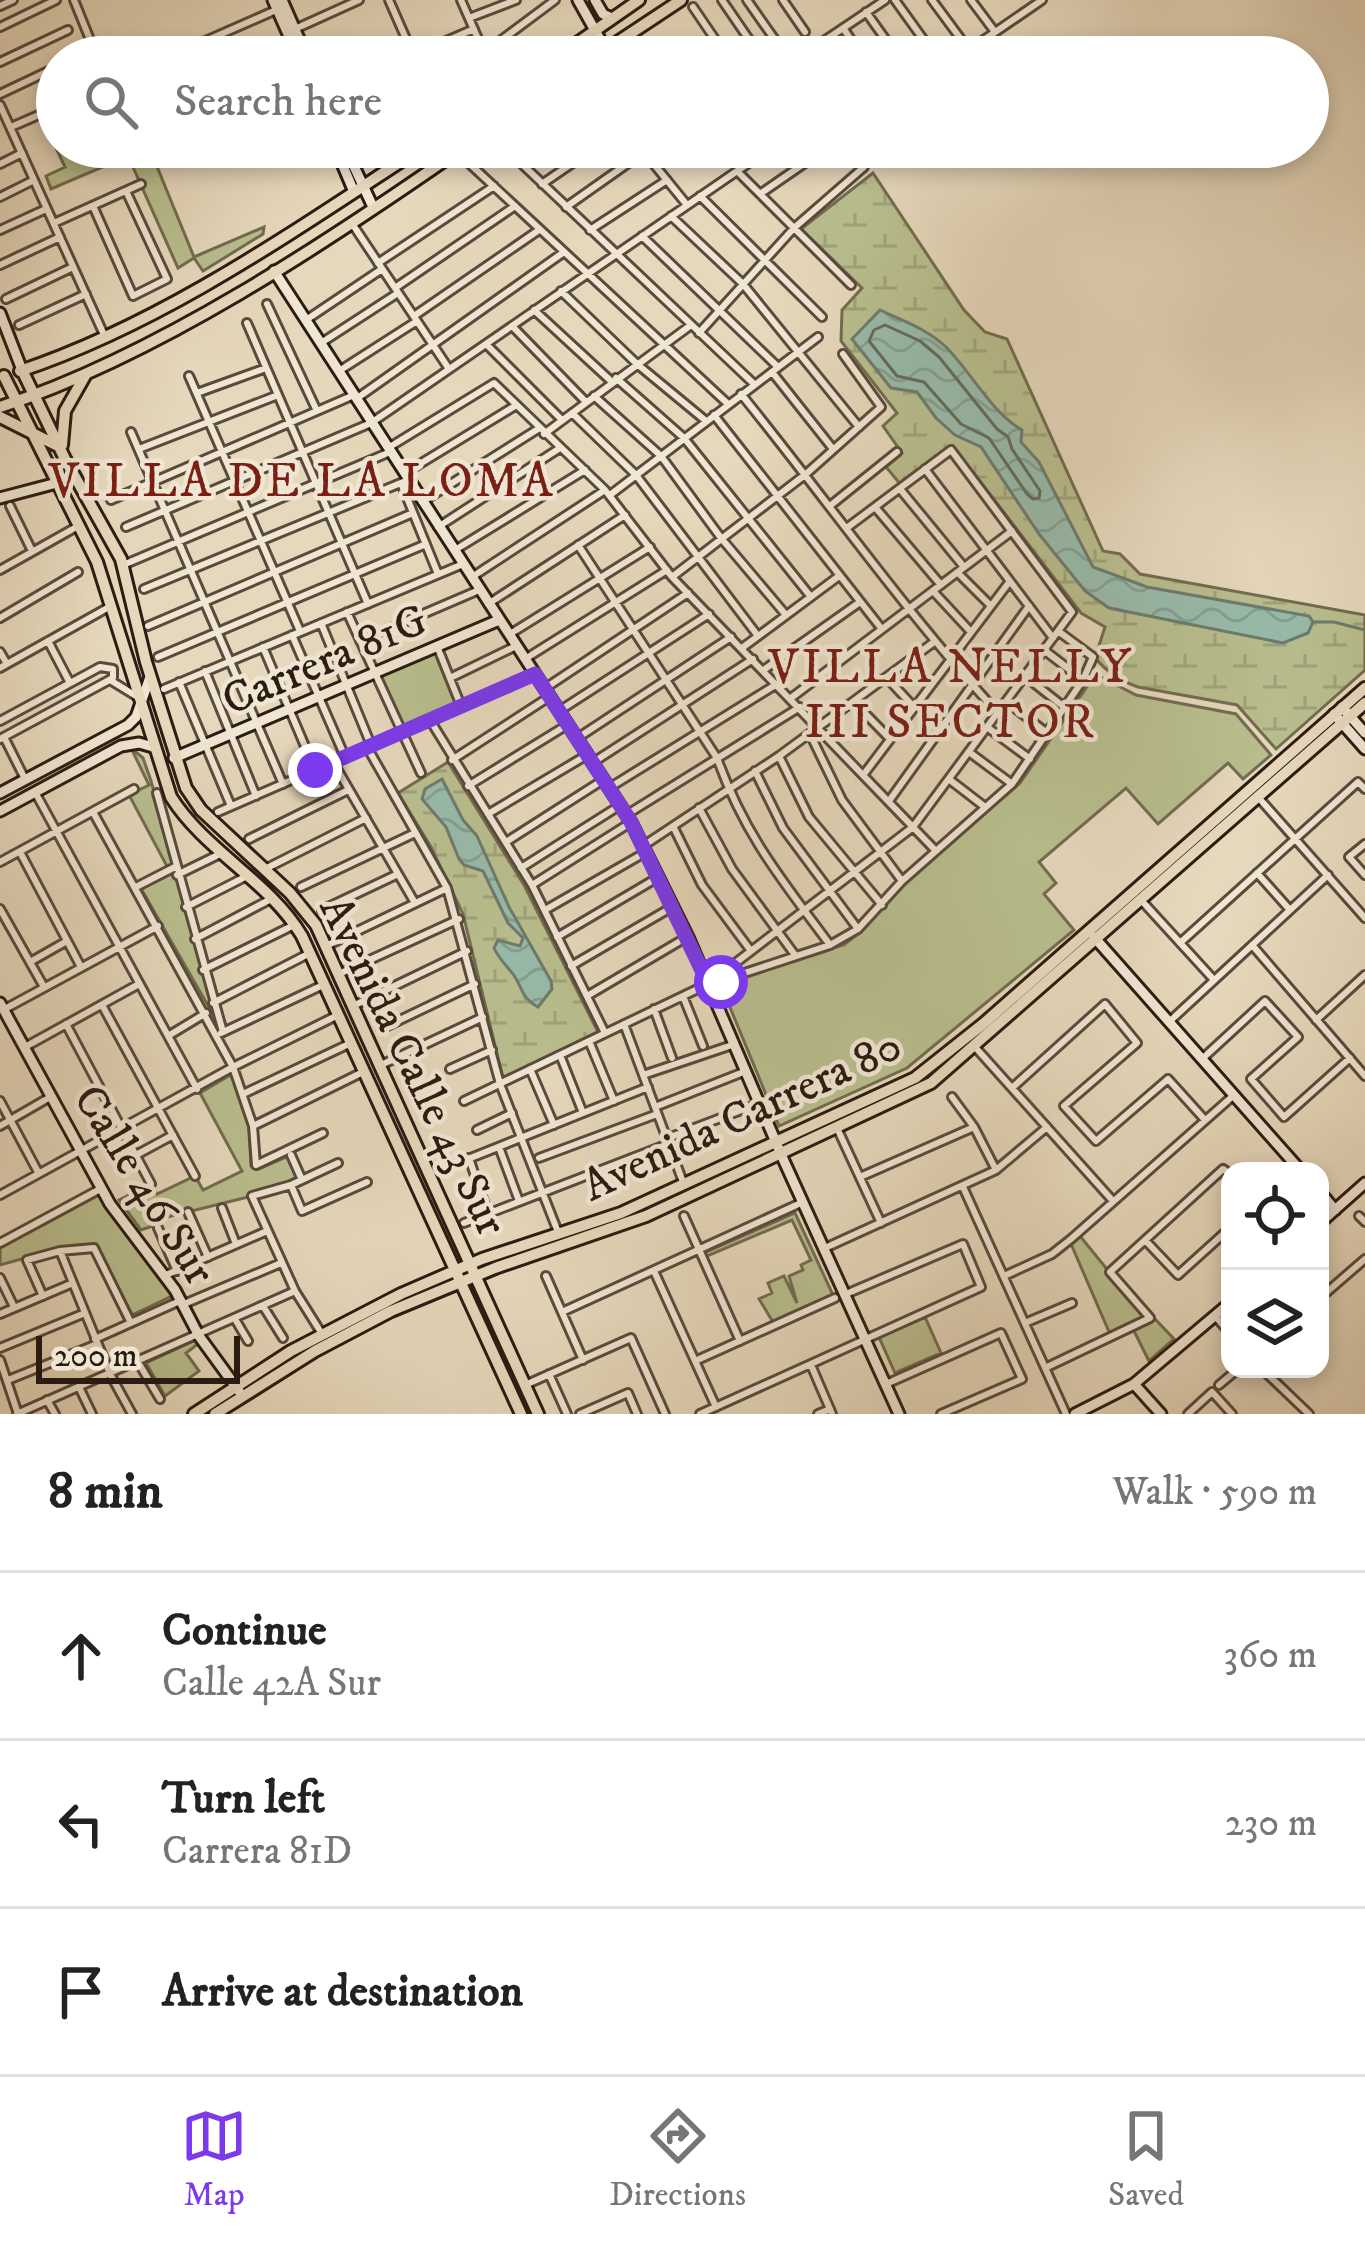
<!DOCTYPE html>
<html lang="en">
<head>
<meta charset="utf-8">
<style>
	:root { --surface:#fff; --page:#f6f6f6; --text:#222; --muted:#767676; --line:#e0e0e0; --accent:#7c3aed }
	body { margin:0; font-family:"IM FELL DW Pica",serif; background:var(--page); color:var(--text) }
	.controls { position:absolute; right:36px; bottom:36px; display:grid; overflow:hidden; border-radius:24px; box-shadow:0 6px 18px #0003 }
	.controls button { width:108px; height:108px; display:grid; place-items:center; padding:0; border:0; border-bottom:3px solid var(--line); background:var(--surface); color:var(--text); font:60px sans-serif }
	.scale { position:absolute; left:36px; bottom:30px; width:204px; box-sizing:border-box; padding-left:12px; border:6px solid #2c1b11; border-top:0; font-size:33px; line-height:42px; white-space:nowrap; color:#2c1b11; -webkit-text-stroke:9px #efe6d3; paint-order:stroke }
	.stop { position:absolute; width:36px; height:36px; margin:-27px; border:9px solid #7c3aed; border-radius:50%; background:#fff }
	.stop.end { background:#7c3aed; border-color:#fff; box-shadow:0 3px 12px #0008 }
	.list { margin:0; padding:0; list-style:none }
	h2 { display:flex; justify-content:space-between; align-items:center; height:156px; margin:0; padding:0 48px; font-size:51px }
	h2 small { font-size:39px; font-weight:400; color:var(--muted) }
	.list li { display:grid; grid-template-columns:78px 1fr auto; gap:36px; align-items:center; box-sizing:border-box; height:168px; padding:0 48px; border-top:3px solid var(--line) }
	.list b { display:block; font-size:45px; white-space:nowrap }
	.list p { margin:0; font-size:39px; white-space:nowrap; color:var(--muted) }
	.list em { font-size:39px; font-style:normal; color:var(--muted) }
	.icon { flex:none; width:66px; height:66px; fill:none; stroke:currentColor; stroke-width:2; stroke-linecap:round; stroke-linejoin:round }
	.map { position:relative; flex:none; width:1365px; height:1414px; overflow:hidden }
	.search { position:absolute; background:var(--surface); box-shadow:0 6px 18px #0003; left:36px; right:36px; top:36px; height:132px; display:flex; align-items:center; gap:30px; box-sizing:border-box; padding:0 42px; border-radius:66px; color:var(--muted); font-size:45px }
	.sheet { height:660px; background:var(--surface) }
	nav { display:flex; justify-content:space-around; align-items:center; box-sizing:border-box; height:168px; border-top:3px solid var(--line); background:var(--surface); font-size:33px; color:var(--muted) }
	nav a { display:grid; justify-items:center; gap:6px }
	nav .on { color:var(--accent) }
	.map>svg:first-child { display:block }
	.green { fill:#b9be8e; stroke:#726c50; stroke-width:3 }
	.wetland { fill:url(#wetland-marsh); stroke:#726c50; stroke-width:3 }
	.water { fill:url(#water-waves); stroke:#6d7b6d; stroke-width:3 }
	.lines { fill:none; stroke-linecap:round; stroke-linejoin:round }
	.shore { stroke:#626b5e; stroke-width:3 }
	.stream { stroke:#6d7b6d; stroke-width:3 }
	.street-casing { stroke:#5a4a3c; stroke-width:12 }
	.secondary-casing { stroke:#2c1b11; stroke-width:15 }
	.primary-casing { stroke:#2c1b11; stroke-width:16 }
	.street { stroke:#efe6d3; stroke-width:6 }
	.secondary { stroke:#efe6d3; stroke-width:9 }
	.primary { stroke:#e6d8bc; stroke-width:10 }
	.route { stroke:#7c3aed; stroke-width:15 }
	.labels { text-anchor:middle; stroke-width:9; stroke-linejoin:round; paint-order:stroke }
	.street-label { font-size:45px; fill:#2c1b11; stroke:#efe6d3 }
	.neighbourhood-label { font-size:48px; letter-spacing:3px; fill:#7a1f14; stroke:#efe6d3 }
</style>
</head>
<body>
<div class="map">
<svg width="1365" height="1414" viewBox="0 0 1365 1414">
	<defs>
		<pattern id="wetland-marsh" width="20" height="14" patternUnits="userSpaceOnUse" patternTransform="scale(3)"><rect width="20" height="14" fill="#b9be8e"/><path d="M1 5h8M5 5V1M11 12h8M15 12V8" fill="none" stroke="#9fa379"/></pattern>
		<pattern id="water-waves" width="16" height="10" patternUnits="userSpaceOnUse" patternTransform="scale(3)"><rect width="16" height="10" fill="#98bbaa"/><path d="M0 5q4-4 8 0t8 0" fill="none" stroke="#83a091"/></pattern>
	</defs>
	<rect width="100%" height="100%" fill="#e6d8bc"/>
	<filter id="stains"><feTurbulence type="fractalNoise" baseFrequency=".00167" numOctaves="4"/><feColorMatrix values="0 0 0 0 .2 0 0 0 0 .09 0 0 0 0 .02 0 0 0 .5 -.17"/></filter>
	<radialGradient id="worn" r=".72"><stop offset=".6" stop-color="#630" stop-opacity="0"/><stop offset="1" stop-color="#630" stop-opacity=".3"/></radialGradient>
	<path class="green" d="M57 132V147H149L194 257 264 227 263 234 203 271 194 258 178 268 128 156 51 189 46 176 65 167 50 135Z
		M436 652 458 705 401 728 379 676Z
		M1101 677 1136 695 1236 714 1271 755 1243 779 1228 763 1158 824 1126 788 1039 862 1056 883 1044 894 1074 930 907 1068 779 1126 722 988 765 966 844 945 859 933 913 874 1020 783 1091 681Z
		M131 748 143 758 151 781 223 1032 139 885 169 870 129 795 149 785Z
		M232 1074 249 1126 251 1166 259 1169 291 1155 301 1176 252 1196 155 1220 156 1225 141 1230 119 1200 151 1184 157 1194 195 1176 203 1190 242 1171 200 1093Z
		M99 1195 172 1296 132 1315 96 1244 57 1249 0 1265V1248Z
		M795 1213 833 1295 773 1322 759 1299 772 1293 768 1283 784 1276 797 1303 789 1276 803 1270 801 1265 811 1260 792 1220 705 1257 704 1253Z
		M1080 1236 1149 1321 1155 1319 1174 1339 1149 1361 1131 1325 1110 1334 1071 1244Z
		M925 1317 941 1353 895 1373 879 1337Z
		M196 1340 199 1343 186 1353 199 1371 165 1396 146 1363Z"/>
	<path class="wetland" d="M873 173 964 310 985 332 1007 339 1103 551 1120 554 1140 574 1365 615V670L1276 749 1237 705 1138 687C1120 681 1107 672 1095 658L1105 627 1081 613 953 446 901 485 886 467 902 453 883 426 897 413 841 341 842 310 862 288 801 229Z
		M448 762 524 885 598 1032 503 1078 463 914 431 847 398 793Z"/>
	<path class="water" d="M880 310C903 321 927 329 946 347 971 372 991 412 1022 430L1021 442 1039 462 1093 567 1147 587 1309 616 1313 622 1308 633 1283 643 1109 608 1085 591 1039 534 981 447 955 435 936 418 917 392 891 388 852 339Z
		M442 779 463 820 477 836 509 907 551 981 552 989 538 1007C521 998 523 988 513 974 506 965 499 959 494 948L498 940 520 946 523 938 508 923 483 871 464 865 459 859 446 827 422 799 425 789Z"/>
	<g class="lines">
		<path class="shore" d="M885 325 920 341 939 357 997 429 1008 437 1012 449 1040 491 1039 498 1033 499 1027 494 989 438 961 424 924 382 897 376 869 341 874 330Z"/>
		<path class="stream" d="M1313 622H1334L1365 630"/>
		<defs>
			<path id="street" d="M74 0 97 57
				M389 0 414 57
				M461 0 486 57
				M722 0 761 57
				M747 0 787 57
				M783 0 805 32
				M895 0 936 57
				M932 0 969 50
				M971 0 995 32
				M0 6 13 0
				M693 7 727 57
				M866 12 898 57
				M469 18 516 0
				M0 27 56 0
				M843 28 863 57
				M295 29 359 0
				M484 53 555 0
				M77 57 80 55
				M169 57 276 10
				M409 57 474 29
				M800 57 885 0
				M959 57 1042 0
				M0 62 68 30
				M0 94 57 67
				M0 105 105 337
				M11 127 57 107
				M504 147 754 384
				M640 147 687 205
				M789 147 802 165
				M458 153 728 404
				M517 160 536 147
				M0 164 22 153
				M737 171 851 285
				M542 184 596 147
				M760 194 828 147
				M700 196 822 317
				M0 197 34 180
				M93 206 133 296 167 279 126 191
				M566 207 644 152
				M671 216 743 284 859 427
				M351 222 449 369
				M54 223 141 184
				M0 230 46 209
				M590 230 667 180
				M642 236 778 367
				M378 263 494 186
				M0 265 60 237
				M395 288 515 206
				M561 291 637 364 706 421
				M6 299 73 267
				M267 304 317 411
				M534 310 611 381
				M414 316 539 230
				M306 320 382 269
				M247 323 368 604
				M19 325 86 294
				M512 326 586 402
				M699 333 794 228 864 167 850 147
				M321 343 398 293
				M486 344 562 420
				M339 371 417 321
				M772 372 833 449
				M189 376 300 631
				M616 378 684 438 811 597
				M197 393 266 368
				M741 394C827 500 905 612 998 713
				M594 396 661 456 721 538 786 615
				M356 399 564 252
				M572 413 636 475 758 636
				M714 415 881 628
				M131 432 283 784
				M544 434 691 325
				M388 448 494 383 605 490 672 577 936 851
				M139 449 278 395
				M925 469 1053 638
				M405 473 515 406
				M401 483 438 574
				M900 489 964 567
				M610 495 818 337
				M111 500 354 395
				M422 502 538 429
				M831 505 897 452
				M10 506 32 551
				M875 507 941 585
				M126 527 371 423 772 147
				M438 527 560 448
				M578 545 717 758C745 836 782 880 830 945
				M455 550 585 470
				M123 565 390 452
				M0 570 80 525
				M958 573 989 604
				M472 577 605 490
				M672 577 806 474 881 407 843 354
				M144 589 408 480
				M933 591 970 631
				M488 604 625 515
				M347 612 421 773
				M0 618 78 572
				M321 623 371 745
				M148 626 413 513
				M510 634 650 547
				M292 635 345 757
				M48 641 70 683
				M360 641 479 590
				M437 646 461 706
				M263 647 315 770
				M742 648 839 576
				M1044 650 1083 680
				M0 652 7 664
				M158 657 426 544
				M525 659 667 570
				M0 668 109 607
				M765 669 860 602
				M205 671 256 796
				M1025 676 1064 707
				M450 678 516 646
				M887 678 913 706
				M110 680 136 696
				M179 682 231 806
				M164 689 463 564
				M544 689 688 593
				M791 698 1012 531
				M854 702 889 738
				M1007 702 1047 733
				M559 711 709 614
				M430 720 532 885 605 1033
				M0 721 100 667 113 669V678L0 739
				M987 727 1030 759
				M810 734 842 800 902 881
				M4 737 25 779
				M576 739 731 637
				M367 747 447 888 500 1084 558 1232
				M969 752 1012 784
				M779 756 809 817 882 905
				M452 760 549 697
				M333 762 415 903
				M592 763 753 659
				M755 771 783 828 858 929
				M864 774 1010 581
				M950 780 985 807
				M468 786 567 725
				M609 788 777 684
				M35 792 197 1089
				M157 793 223 1032
				M1258 797 1365 918
				M889 801 1029 606
				M699 808 732 869 795 955
				M93 812 233 1067 253 1126 256 1165 323 1133
				M218 812 535 674
				M488 814 587 755
				M626 815 800 707
				M673 826 702 885 751 951
				M249 839 348 790
				M506 842 603 780
				M1365 844 1349 857 1365 875
				M643 846 779 756 934 642
				M20 852 81 967
				M0 862 134 789
				M521 868 619 806
				M265 869 366 818
				M1257 873 1290 910
				M177 875 222 853
				M532 885 630 823
				M136 887 175 867
				M301 887 415 833
				M1141 900 1214 980
				M186 907 247 876
				M0 909 44 987
				M322 910 398 874
				M545 910 646 852
				M557 937 657 878
				M195 939 271 899
				M1180 943 1358 782 1365 789
				M1252 945 1365 1076
				M326 946 447 888
				M30 962 67 941
				M571 966 674 906
				M203 970 292 926
				M339 974 459 919
				M714 983 830 945 858 929 902 881 1012 784 1083 680 1093 657 1058 631
				M587 996 687 937
				M683 996 703 1046
				M213 1003 310 953
				M102 1005 195 1176
				M353 1006 467 951
				M654 1009 672 1058
				M3 1010 158 926
				M1316 1020 1365 975
				M1169 1022 1328 875
				M66 1024 151 1184
				M624 1024 683 1182
				M381 1029 475 984
				M221 1033 323 985
				M168 1036 206 1013
				M589 1041 614 1101
				M25 1047 139 984
				M975 1047 1113 1201
				M560 1055 583 1113
				M1202 1059 1265 1001 1298 1037 1251 1079 1284 1117 1350 1058
				M381 1065 483 1017
				M450 1069 492 1050
				M530 1069 554 1125
				M643 1075 735 1044
				M1012 1088 1105 1004 1137 1043 1064 1106 1096 1141 1168 1079 1205 1120
				M243 1094 351 1043
				M952 1097 974 1127 996 1170
				M0 1101 38 1172
				M464 1101 708 984 913 827 1072 612 951 450 848 527
				M655 1107 746 1071
				M0 1126 52 1096
				M253 1126 365 1071
				M837 1128 881 1223
				M477 1130 512 1113
				M668 1138 760 1103
				M499 1147 519 1201
				M136 1155 173 1135
				M291 1155 302 1180
				M469 1158 488 1214
				M539 1158 657 1114
				M443 1169 648 1087
				M860 1177 974 1127
				M291 1185 302 1211 367 1182
				M963 1187 1066 1414
				M0 1195 233 1067 336 1016
				M222 1208 236 1244
				M188 1212 208 1257
				M684 1216 740 1341
				M1359 1216 1365 1222
				M464 1223 668 1144
				M158 1228 177 1271
				M1145 1240 1178 1275 1230 1228
				M0 1243 102 1188
				M825 1248 996 1170 1047 1127
				M60 1251 110 1374 132 1414
				M654 1271 716 1407
				M166 1275 267 1231
				M546 1276 583 1360
				M1004 1276 1052 1254 1071 1239 1234 1095
				M0 1278 14 1307
				M43 1296 27 1260 60 1251 94 1248 131 1323
				M1320 1298 1365 1259
				M184 1304 281 1263
				M263 1306 283 1338
				M562 1312 803 1202
				M0 1314 73 1283
				M1215 1316 1230 1333
				M235 1319 248 1341
				M1025 1323 1072 1303
				M322 1334 295 1291 252 1196 291 1185 338 1163
				M95 1339 182 1300
				M0 1348 85 1313
				M0 1360 18 1414
				M695 1361 835 1298
				M138 1362 160 1399
				M811 1365 832 1414
				M1045 1368 1150 1318 1110 1272 1223 1169 1230 1174
				M1262 1369 1309 1414
				M549 1374 567 1414
				M8 1380 97 1344
				M886 1384 1001 1333 1022 1379 941 1414
				M525 1385 631 1338 665 1414
				M1219 1385 1238 1369
				M79 1387 92 1414
				M47 1400 55 1414
				M17 1414 295 1291
				M580 1414 628 1393 637 1414
				M700 1414 981 1287 963 1244 846 1294
				M818 1414 830 1409
				M1188 1414 1212 1392 1232 1414"/>
			<path id="secondary" d="M273 0 298 57
				M282 0 307 57
				M578 0 606 50
				M595 0 603 14 612 18
				M335 147 354 192
				M345 147 373 207
				M274 271 631 822 688 937 784 1161 899 1414
				M0 313 22 370
				M0 498 53 484
				M1342 707 1365 733
				M1334 714 1365 749
				M174 758 499 620
				M0 793 128 725 136 717 150 677
				M0 811 121 746 139 743 153 747
				M1094 937 1301 1171
				M0 1003 110 1204 175 1290 199 1336 239 1391
				M1320 1192 1335 1210
				M1320 1223 1365 1183
				M1134 1384 1161 1414
				M1075 1414 1134 1384 1230 1303"/>
			<path id="primary" d="M557 57 639 0
				M595 57 681 0
				M22 370 65 459 121 559 146 662 186 788 201 810 290 893 316 925 538 1414
				M20 371C166 322 295 230 423 147
				M4 376 97 562 171 797C205 851 269 881 302 936L521 1414
				M0 407C157 356 329 241 464 147
				M0 417 58 446
				M62 445 65 411 86 374
				M194 1414 291 1351 401 1294 482 1259 621 1213 915 1078 983 1024 1365 688
				M215 1414 315 1351 391 1311 495 1268 646 1216 931 1083 1365 703"/>
		</defs>
		<use href="#street" class="street-casing"/>
		<use href="#secondary" class="secondary-casing"/>
		<use href="#primary" class="primary-casing"/>
		<use href="#street" class="street"/>
		<use href="#secondary" class="secondary"/>
		<use href="#primary" class="primary"/>
	</g>
	<g class="lines">
		<path class="route" d="M315 770 535 674 631 822 708 983 721 982"/>
	</g>
	<g class="labels">
		<g class="street-label">
			<text transform="translate(324 658) rotate(-23)" y="16">Carrera 81G</text>
			<text transform="translate(415 1065) rotate(64)" y="16">Avenida Calle 43 Sur</text>
			<text transform="translate(741 1114) rotate(-25)" y="16">Avenida Carrera 80</text>
			<text transform="translate(146 1184) rotate(58)" y="16">Calle 46 Sur</text>
		</g>
		<g class="neighbourhood-label">
			<text x="302" y="496">VILLA DE LA LOMA</text>
			<text x="951" y="682">VILLA NELLY<tspan x="951" dy="55">III SECTOR</tspan></text>
		</g>
	</g>
	<rect width="100%" height="100%" filter="url(#stains)"/>
	<rect width="100%" height="100%" fill="url(#worn)"/>
</svg>
<div class="controls">
<button><svg class="icon" aria-label="locate" viewBox="0 0 24 24"><circle cx="12" cy="12" r="6"/><path d="M12 2v4M12 18v4M2 12h4M18 12h4"/></svg></button>
<button><svg class="icon" aria-label="layers" viewBox="0 0 24 24"><path d="M12 4l9 5-9 5-9-5zM3 14l9 5 9-5"/></svg></button>
</div>
<div class="scale">200 m</div>
<div class="stop" style="left:721px;top:982px"></div>
<div class="stop end" style="left:315px;top:770px"></div>
<div class="search"><svg class="icon" aria-label="search" viewBox="0 0 24 24"><circle cx="10" cy="10" r="6"/><path d="M15 15l6 6"/></svg>Search here</div>
</div>
<section class="sheet">
<h2>8 min<small>Walk · 590 m</small></h2>
<ul class="list">
<li><svg class="icon" aria-label="ahead" viewBox="0 0 24 24"><path d="M12 20V5M6 11l6-6 6 6"/></svg><div><b>Continue</b><p>Calle 42A Sur</p></div><em>360 m</em></li>
<li><svg class="icon" aria-label="left" viewBox="0 0 24 24"><path d="M17 20v-9H6M10 6l-5 5 5 5"/></svg><div><b>Turn left</b><p>Carrera 81D</p></div><em>230 m</em></li>
<li><svg class="icon" aria-label="arrive" viewBox="0 0 24 24"><path d="M6 21V4h12l-3 4 3 4H6"/></svg><div><b>Arrive at destination</b></div></li>
</ul>
</section>
<nav>
<a class="on"><svg class="icon" aria-label="map" viewBox="0 0 24 24"><path d="M3 6l6-2 6 2 6-2v14l-6 2-6-2-6 2zM9 4v14M15 6v14"/></svg>Map</a>
<a><svg class="icon" aria-label="directions" viewBox="0 0 24 24"><path d="M12 3l9 9-9 9-9-9zM9 14v-3h6M13 9l2 2-2 2"/></svg>Directions</a>
<a><svg class="icon" aria-label="saved" viewBox="0 0 24 24"><path d="M7 4h10v16l-5-4-5 4z"/></svg>Saved</a>
</nav>
</body>
</html>
